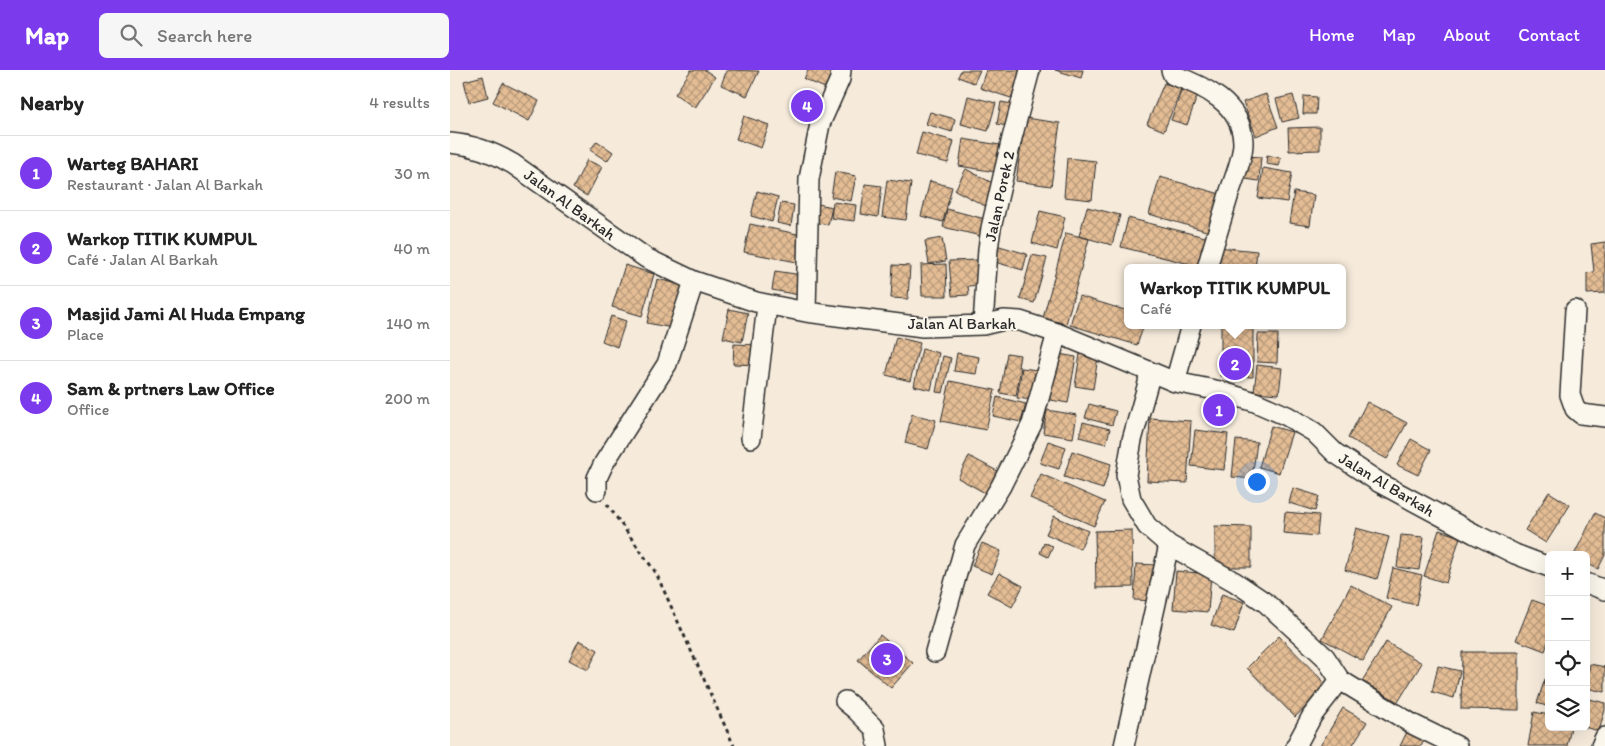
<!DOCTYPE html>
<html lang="en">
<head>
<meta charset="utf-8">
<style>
	:root { --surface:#fff; --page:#f6f6f6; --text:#222; --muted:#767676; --line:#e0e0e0; --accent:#7c3aed }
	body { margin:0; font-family:Itim,sans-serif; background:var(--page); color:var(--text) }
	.controls { position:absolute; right:15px; bottom:15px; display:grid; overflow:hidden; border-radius:8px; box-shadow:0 5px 20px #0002 }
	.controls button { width:45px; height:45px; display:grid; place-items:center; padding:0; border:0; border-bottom:1px solid var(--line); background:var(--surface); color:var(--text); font:25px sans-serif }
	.you { position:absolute; left:806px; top:411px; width:18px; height:18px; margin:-12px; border:4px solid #fff; border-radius:50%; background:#1a73e8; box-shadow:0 0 0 8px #1a73e833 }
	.badge { display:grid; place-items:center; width:32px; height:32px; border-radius:50%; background:var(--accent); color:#fff; font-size:16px; font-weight:700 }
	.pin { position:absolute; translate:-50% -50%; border:2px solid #fff; box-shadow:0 1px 5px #0006 }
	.popup { position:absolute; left:674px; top:194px; width:222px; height:65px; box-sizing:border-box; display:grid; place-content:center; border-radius:8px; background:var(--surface); filter:drop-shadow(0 1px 4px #0005); font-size:16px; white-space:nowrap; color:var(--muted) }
	.popup b { font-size:19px; color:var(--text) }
	.popup::after { content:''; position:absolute; left:50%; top:100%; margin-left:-10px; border:10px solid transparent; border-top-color:var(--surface) }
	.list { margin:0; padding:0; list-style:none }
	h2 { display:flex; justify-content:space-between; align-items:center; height:65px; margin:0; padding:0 20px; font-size:21px }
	h2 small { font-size:16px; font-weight:400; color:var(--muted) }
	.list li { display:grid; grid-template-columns:32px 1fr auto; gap:15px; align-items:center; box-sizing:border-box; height:75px; padding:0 20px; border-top:1px solid var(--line) }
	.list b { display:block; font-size:19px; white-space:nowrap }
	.list p { margin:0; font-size:16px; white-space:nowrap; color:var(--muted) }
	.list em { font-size:16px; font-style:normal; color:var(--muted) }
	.icon { flex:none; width:28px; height:28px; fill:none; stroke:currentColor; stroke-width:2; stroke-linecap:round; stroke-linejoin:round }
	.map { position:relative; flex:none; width:1155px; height:676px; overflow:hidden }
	header { display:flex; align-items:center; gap:30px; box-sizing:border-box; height:70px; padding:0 25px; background:var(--accent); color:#fff }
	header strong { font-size:24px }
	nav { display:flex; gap:28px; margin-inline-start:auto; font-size:18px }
	.search { width:350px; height:45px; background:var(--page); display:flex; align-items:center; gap:12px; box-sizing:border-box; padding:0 18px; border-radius:8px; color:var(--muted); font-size:19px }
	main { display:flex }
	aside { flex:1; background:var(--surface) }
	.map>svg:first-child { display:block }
	.building { fill:url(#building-cross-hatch); stroke:#2b2b2b }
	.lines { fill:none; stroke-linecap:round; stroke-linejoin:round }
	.minor-casing { stroke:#2b2b2b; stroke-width:22 }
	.path { stroke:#2b2b2b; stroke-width:3; stroke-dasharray:4 4; stroke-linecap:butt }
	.minor { stroke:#fbf7ec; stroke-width:19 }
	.labels { text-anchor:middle; stroke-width:4; stroke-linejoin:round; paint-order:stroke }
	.street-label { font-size:16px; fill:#2b2b2b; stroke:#fbf7ec }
</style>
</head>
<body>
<header>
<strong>Map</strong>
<div class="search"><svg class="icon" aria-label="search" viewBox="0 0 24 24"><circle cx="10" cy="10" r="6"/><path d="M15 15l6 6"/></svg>Search here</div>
<nav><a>Home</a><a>Map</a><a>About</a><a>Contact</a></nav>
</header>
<main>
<aside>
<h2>Nearby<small>4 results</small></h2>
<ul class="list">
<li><span class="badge">1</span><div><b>Warteg BAHARI</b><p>Restaurant · Jalan Al Barkah</p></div><em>30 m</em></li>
<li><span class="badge">2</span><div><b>Warkop TITIK KUMPUL</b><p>Café · Jalan Al Barkah</p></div><em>40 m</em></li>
<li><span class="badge">3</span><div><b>Masjid Jami Al Huda Empang</b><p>Place</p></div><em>140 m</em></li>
<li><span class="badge">4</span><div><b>Sam &amp; prtners Law Office</b><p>Office</p></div><em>200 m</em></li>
</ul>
</aside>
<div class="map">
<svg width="1155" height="676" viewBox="0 0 1155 676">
	<defs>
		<pattern id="building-cross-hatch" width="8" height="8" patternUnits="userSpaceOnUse" patternTransform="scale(1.25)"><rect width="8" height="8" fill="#e4bd95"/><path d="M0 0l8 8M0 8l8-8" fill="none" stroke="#b99a7a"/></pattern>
	</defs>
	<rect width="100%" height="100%" fill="#f6ebdb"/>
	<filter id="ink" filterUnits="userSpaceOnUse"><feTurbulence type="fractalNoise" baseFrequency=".02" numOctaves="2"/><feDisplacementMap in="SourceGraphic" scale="10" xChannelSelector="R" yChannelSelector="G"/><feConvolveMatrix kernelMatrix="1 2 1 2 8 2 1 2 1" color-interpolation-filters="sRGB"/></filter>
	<g filter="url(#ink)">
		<path class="building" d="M241 0H255L265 7 245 38 225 24Z
			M277 0 309 1 297 26 271 15Z
			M358 0H374L388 6 382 21 354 9Z
			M511 0H530L524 13 508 7Z
			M536 0H571L561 28 530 18Z
			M605 0H633L631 8Z
			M33 6 38 27 19 32 14 11Z
			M53 13 89 31 79 51 43 32Z
			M714 13 731 19 714 61 697 54Z
			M734 13 750 18 737 55 721 50Z
			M816 24 828 57 806 66 793 32Z
			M843 25 849 48 832 52 826 29Z
			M518 26 546 33 538 61 511 54Z
			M854 26 867 27 866 44H853Z
			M551 32 562 34 557 56 547 54Z
			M480 42 505 49 502 62 476 54Z
			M294 46 319 55 311 78 286 69Z
			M575 48 610 53 601 116 566 111Z
			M870 57V80L839 81 838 58Z
			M472 62 504 71 498 93 466 85Z
			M513 69 550 75 546 102 509 96Z
			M147 71 163 82 157 91 140 80Z
			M817 85 831 88 829 96 816 94Z
			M797 86 811 87 809 111 795 109Z
			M617 88 646 91 642 130 614 127Z
			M137 90 152 97 137 126 123 118Z
			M813 98 842 103 837 132 808 128Z
			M516 99 548 116 537 137 505 120Z
			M385 102 406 106 401 131 381 127Z
			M710 107 774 125 763 163 699 144Z
			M437 110 461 113 456 150 432 147Z
			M480 111 502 117 493 152 471 146Z
			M415 114 432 116 428 147 411 144Z
			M307 121 328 127 322 152 301 146Z
			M844 122 864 125 860 156 839 153Z
			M383 132 406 135 404 151 381 148Z
			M331 133 344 135 341 156 327 153Z
			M364 133 382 137 378 155 359 151Z
			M637 137 670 145 662 175 629 166Z
			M497 139 539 150 535 167 493 157Z
			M590 141 615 147 607 180 582 173Z
			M678 148 759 168 752 197 671 177Z
			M300 154 352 165 347 192 294 182Z
			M616 163 639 169 616 254 593 248Z
			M492 168 496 191 479 194 475 171Z
			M1155 172V223L1137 224V203L1144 202 1141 174Z
			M546 175 577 184 573 200 541 191Z
			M767 177 807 181 805 198H764Z
			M582 185 597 188 584 233 570 229Z
			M528 190 530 215 518 216 519 225 502 226 499 191Z
			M496 194 497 226H472L471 195Z
			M175 195 204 204 192 246 162 237Z
			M443 195 460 196 458 229 441 228Z
			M325 201 352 205 349 225 322 220Z
			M207 209 237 216 227 259 197 253Z
			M629 226 678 241V255H694L687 275 620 255Z
			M279 239 298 243 292 272 273 268Z
			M161 246 176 251 167 277 152 271Z
			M771 255H803V307L771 306Z
			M808 264H828L827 293 807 292Z
			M446 267 470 273 460 311 436 305Z
			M284 274 309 275 308 295 283 294Z
			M472 279 489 283 481 320 464 316Z
			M507 283 529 287 526 304 504 301Z
			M557 283 570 285 568 297H571L566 326 550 323Z
			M603 283 626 287 618 333 595 329Z
			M630 284 648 287 643 319 625 316Z
			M493 286 501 288 493 323 486 322Z
			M807 295 832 298 829 324 804 322Z
			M572 298 587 300 582 330 567 328Z
			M500 311 545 320 536 360 491 351Z
			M547 327 576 334 571 352 543 346Z
			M917 332 957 353 937 389 898 368Z
			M639 334 666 341 662 355 635 348Z
			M597 340 627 345 623 368 593 363Z
			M462 344 486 350 478 379 455 373Z
			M700 348 741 351 737 413 697 411Z
			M633 352 660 359 656 374 629 367Z
			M821 356 842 362 829 403 809 397Z
			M745 360 778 364 774 400 741 396Z
			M961 369 981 380 968 405 947 395Z
			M786 370 807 372 802 409 782 407Z
			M598 371 616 377 609 399 590 393Z
			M622 381 661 394 653 419 614 407Z
			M519 386 549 402 537 424 508 408Z
			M591 404 655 432 644 456 580 428Z
			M843 418 869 426 865 441 839 433Z
			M1099 422 1120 435 1096 473 1075 460Z
			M835 442 869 445 867 466 833 463Z
			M1145 443 1155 448V485L1148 499 1136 493V485H1124Z
			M604 446 638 461 630 479 596 464Z
			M765 456 801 457V497H765Z
			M906 458 939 467 927 509 895 500Z
			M682 460 683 517 646 518 645 461Z
			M989 460 1010 467 996 513 974 506Z
			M951 465 974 467 969 500 947 497Z
			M532 473 551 481 542 504 522 496Z
			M594 473 603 476 598 487 590 483Z
			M686 494 707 495 706 531 684 530Z
			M943 498 972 505 966 535 936 528Z
			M726 501 761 504 758 542 723 539Z
			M549 503 573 516 562 537 537 523Z
			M901 515 942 537 913 591 872 569Z
			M772 524 794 532 784 563 761 555Z
			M1082 530 1099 536V570L1095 581 1066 570Z
			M430 565 463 593 441 618 408 590Z
			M829 566 878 616 845 647 797 598Z
			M129 570 148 580 138 600 119 590Z
			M936 572 972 593 948 632 912 611Z
			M1012 582H1069V640L1011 639Z
			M1140 594 1155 597V622L1136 618Z
			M988 596 1010 601 1004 628 982 622Z
			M1095 609 1099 610V637L1087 633Z
			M1136 628 1155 633V640L1149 661 1134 657H1136Z
			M893 638 917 652 902 676H870Z
			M1084 642 1099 645V657H1121L1117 676H1078Z
			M957 662 974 671 971 676H950Z"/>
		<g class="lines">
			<defs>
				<path id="minor" d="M721 0 723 5C754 16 792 34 793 72 793 89 784 108 779 124 772 148 764 173 757 198
					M0 73C24 75 43 82 63 94L196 188 244 211 306 232 356 242 473 257 533 255 554 250 570 251 607 263 725 312 770 321 805 332 837 346 864 362 885 383 930 413 1025 464 1065 484 1099 497
					M1125 240 1120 325 1125 339 1131 344 1155 347
					M356 242 359 109 370 54 390 9 391 0
					M533 255 538 179 541 158 562 68 580 0
					M699 303 698 313 682 370 676 405 681 429 697 456 719 475 785 512 816 533 875 587 890 610 964 655 1007 676
					M725 312 741 255
					M301 368 317 236
					M147 420V408L154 393 217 294 244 211
					M1136 513 1155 520
					M485 582 515 475 551 416 582 354 607 263
					M395 631 406 640 425 659 428 676
					M674 676 719 475
					M846 676 862 646 890 610
					M1151 676 1155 667"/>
			</defs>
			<use href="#minor" class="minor-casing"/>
			<path class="path" d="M157 434 206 503 284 676"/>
			<use href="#minor" class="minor"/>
		</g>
	</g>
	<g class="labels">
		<g class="street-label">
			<text transform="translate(549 126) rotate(-78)" y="6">Jalan Porek 2</text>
			<text transform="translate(120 134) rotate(36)" y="6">Jalan Al Barkah</text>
			<text x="512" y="259">Jalan Al Barkah</text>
			<text transform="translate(937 414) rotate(31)" y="6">Jalan Al Barkah</text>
		</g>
	</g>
</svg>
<div class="controls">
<button>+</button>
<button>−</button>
<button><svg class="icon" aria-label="locate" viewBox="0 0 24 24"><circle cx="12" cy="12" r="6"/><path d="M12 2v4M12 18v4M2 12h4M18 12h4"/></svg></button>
<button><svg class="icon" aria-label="layers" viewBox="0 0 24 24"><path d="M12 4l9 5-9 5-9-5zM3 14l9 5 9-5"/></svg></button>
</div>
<div class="you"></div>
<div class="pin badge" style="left:769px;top:340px">1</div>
<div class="pin badge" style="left:785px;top:294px">2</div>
<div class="popup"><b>Warkop TITIK KUMPUL</b>Café</div>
<div class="pin badge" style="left:437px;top:589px">3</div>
<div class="pin badge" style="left:357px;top:36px">4</div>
</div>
</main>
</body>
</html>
